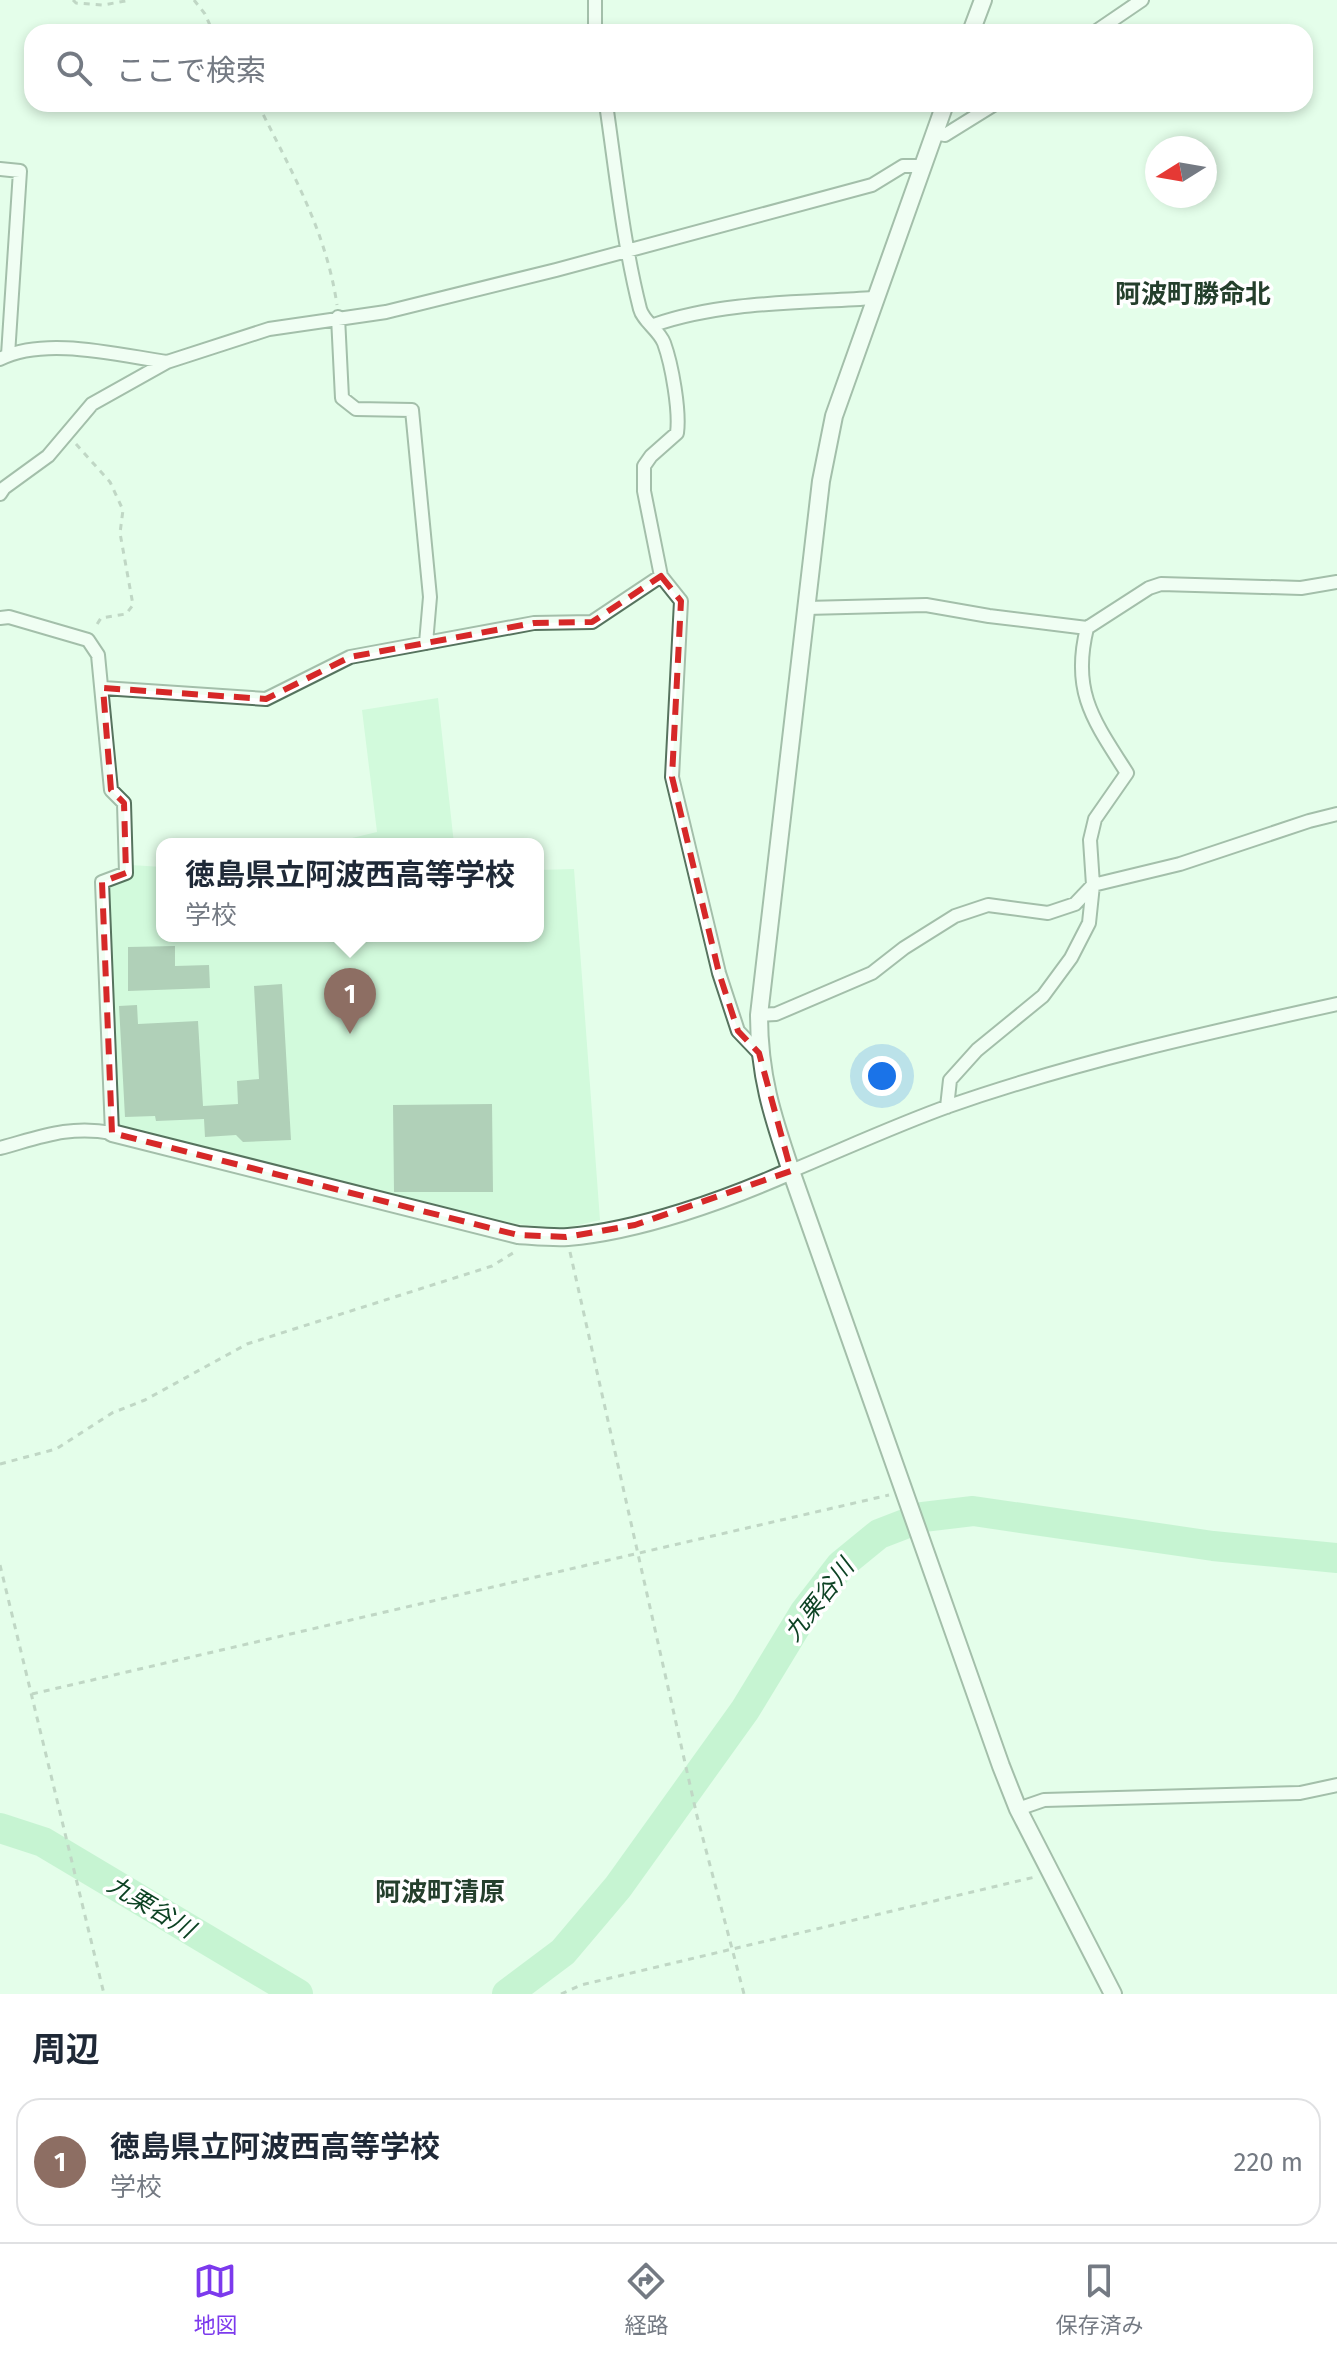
<!DOCTYPE html>
<html lang="ja">
<head>
<meta charset="utf-8">
<style>
	:root { --surface:#fff; --page:#f6f6f7; --text:#1f2937; --muted:#747a83; --line:#e0e1e3; --accent:#7c3aed }
	body { margin:0; font-family:"Fira Sans","Noto Sans JP",sans-serif; background:var(--page); color:var(--text) }
	.compass { position:absolute; left:1145px; top:136px; width:72px; height:72px; border-radius:50%; background:var(--surface); box-shadow:0 4px 12px #0003; rotate:259deg }
	.you { position:absolute; left:882px; top:1076px; width:28px; height:28px; margin:-20px; border:6px solid #fff; border-radius:50%; background:#1a73e8; box-shadow:0 0 0 12px #1a73e833 }
	.badge { display:grid; place-items:center; width:52px; height:52px; border-radius:50%; background:var(--accent); color:#fff; font-size:26px; font-weight:700 }
	.pin { position:absolute; translate:-50% -66px; filter:drop-shadow(0 2px 4px #0008) }
	.pin::after { content:''; position:absolute; top:42px; width:28px; height:24px; background:inherit; clip-path:polygon(0 0,100% 0,50% 100%) }
	.popup { position:absolute; left:156px; top:838px; width:388px; height:104px; box-sizing:border-box; display:grid; place-content:center; border-radius:16px; background:var(--surface); filter:drop-shadow(0 2px 6px #0005); font-size:26px; white-space:nowrap; color:var(--muted) }
	.popup b { font-size:30px; color:var(--text) }
	.popup::after { content:''; position:absolute; left:50%; top:100%; margin-left:-16px; border:16px solid transparent; border-top-color:var(--surface) }
	.list { margin:0; padding:0; list-style:none }
	h2 { display:flex; justify-content:space-between; align-items:center; height:104px; margin:0; padding:0 32px; font-size:34px }
	h2 small { font-size:26px; font-weight:400; color:var(--muted) }
	.list li { display:grid; grid-template-columns:52px 1fr auto; gap:24px; align-items:center; box-sizing:border-box; height:128px; margin:0 16px 16px; padding:0 16px; border:2px solid var(--line); border-radius:24px }
	.list b { display:block; font-size:30px; white-space:nowrap }
	.list p { margin:0; font-size:26px; white-space:nowrap; color:var(--muted) }
	.list em { font-size:26px; font-style:normal; color:var(--muted) }
	.icon { flex:none; width:44px; height:44px; fill:none; stroke:currentColor; stroke-width:2; stroke-linecap:round; stroke-linejoin:round }
	.map { position:relative; flex:none; width:1337px; height:1994px; overflow:hidden }
	.search { position:absolute; background:var(--surface); box-shadow:0 4px 12px #0003; left:24px; right:24px; top:24px; height:88px; display:flex; align-items:center; gap:20px; box-sizing:border-box; padding:0 28px; border-radius:24px; color:var(--muted); font-size:30px }
	.sheet { height:248px; background:var(--surface) }
	nav { display:flex; justify-content:space-around; align-items:center; box-sizing:border-box; height:112px; border-top:2px solid var(--line); background:var(--surface); font-size:22px; color:var(--muted) }
	nav a { display:grid; justify-items:center; gap:4px }
	nav .on { color:var(--accent) }
	.map>svg:first-child { display:block }
	.built { fill:#d2fadc }
	.lines { fill:none; stroke-linecap:round; stroke-linejoin:round }
	.river { stroke:#a2e9b7; stroke-width:30 }
	.building { fill:#b0d0b8 }
	.minor-casing { stroke:#56735e; stroke-width:16 }
	.tertiary-casing { stroke:#56735e; stroke-width:20 }
	.path { stroke:#94a999; stroke-width:3; stroke-dasharray:6 6; stroke-linecap:butt }
	.minor { stroke:#fff; stroke-width:12 }
	.tertiary { stroke:#fff; stroke-width:16 }
	.marked { fill:none; stroke:#d62828; stroke-width:6; stroke-dasharray:16 10; stroke-linejoin:round }
	.labels { text-anchor:middle; stroke-width:7; stroke-linejoin:round; paint-order:stroke }
	.water-label { font-size:24px; font-style:italic; fill:#0d4324; stroke:#fff }
	.quarter-label { font-size:26px; font-weight:bold; fill:#243f2c; stroke:#fff }
</style>
</head>
<body>
<div class="map">
<svg width="1337" height="1994" viewBox="0 0 1337 1994">
	<rect width="100%" height="100%" fill="#e4feea"/>
	<path class="built" d="M438 698 454 844H327L377 832 362 710Z
		M131 865 162 867V936H178L179 939H298L299 936H538V870L574 869 600 1220 561 1229 509 1223 116 1129 108 886Z"/>
	<g class="lines">
		<path class="river" d="M0 1828 43 1842 298 1994
			M507 1994 563 1952 618 1887 745 1710 804 1613 841 1565 879 1534 923 1517 973 1511 1213 1546 1337 1558"/>
	</g>
	<path class="building" d="M175 946V966L209 965 210 988 128 991V947Z
		M282 984 291 1140 243 1142 236 1135 205 1137 204 1119 156 1121 155 1116 125 1117 119 1006 137 1005 138 1024 198 1021 203 1106 238 1104 237 1081 259 1079 254 986Z
		M492 1104 493 1192H394L393 1105Z"/>
	<g class="lines">
		<defs>
			<path id="minor" d="M595 0V32
				M1095 32 1142 0
				M606 104C616 172 623 242 640 309 643 321 659 330 664 343 672 365 680 411 677 433L651 456 644 466V491L661 576 681 601 672 777 719 973 738 1031 759 1053
				M934 133 945 135 995 104
				M0 169 20 171 8 355
				M338 317 342 398 356 409 412 410 430 597 426 643
				M654 325C722 301 802 303 874 298
				M0 359C45 336 118 355 167 362
				M0 494 4 488 48 456 92 404 167 362 269 329 386 312 556 270 872 185 903 166H922
				M806 608 926 605 989 616 1087 628 1149 588 1161 584 1301 588 1337 582
				M0 618 9 617 88 640 98 655 111 790 124 803 126 873 102 882 112 1133C69 1125 41 1137 0 1148
				M103 688 266 699 350 657 534 623 592 622 661 576
				M759 1015 776 1014 872 973 904 948 955 916 988 905 1048 913 1075 904 1093 885 1180 864 1309 821 1337 814
				M947 1107 950 1080 977 1050 1043 996 1071 958 1089 923 1093 885 1090 840 1095 819 1127 773C1094 721 1071 692 1087 628
				M791 1171C844 1149 896 1125 949 1106 1075 1062 1206 1033 1337 1004
				M1018 1809 1044 1800 1300 1793 1337 1785"/>
			<path id="tertiary" d="M971 32 983 0
				M945 104 834 416 821 481 759 1015C759 1075 772 1115 791 1171L1001 1766 1018 1809 1113 1994
				M112 1133 518 1235C534 1236 552 1238 568 1237 639 1231 726 1200 791 1171"/>
		</defs>
		<use href="#minor" class="minor-casing"/>
		<use href="#tertiary" class="tertiary-casing"/>
		<path class="path" d="M73 0 76 3 103 5 131 0
			M194 0 205 14 213 32
			M258 104C291 171 326 230 337 305
			M76 444 110 482 123 510 120 533 133 605 126 614 101 618 94 629
			M570 1252 697 1816 744 1994
			M0 1464 56 1449 112 1413 145 1400 247 1344 492 1266 513 1253 514 1250
			M0 1565 104 1994
			M32 1694 889 1495
			M561 1994 581 1985 1035 1877"/>
		<use href="#minor" class="minor"/>
		<use href="#tertiary" class="tertiary"/>
	</g>
	<path d="M0 0H1337V1994H0ZM661 576 681 601 672 777 719 973 738 1031 759 1053 791 1171 635 1225 566 1237 518 1235 112 1133 102 882 126 873 124 803 111 790 103 688 266 699 350 657 534 623 592 622Z" fill="#e4feea" fill-opacity=".55" fill-rule="evenodd"/>
	<path class="marked" d="M661 576 681 601 672 777 719 973 738 1031 759 1053 791 1171 635 1225 566 1237 518 1235 112 1133 102 882 126 873 124 803 111 790 103 688 266 699 350 657 534 623 592 622Z"/>
	<g class="labels">
		<g class="water-label">
			<text transform="translate(819 1600) rotate(-52)" y="8">九栗谷川</text>
			<text transform="translate(151 1907) rotate(31)" y="8">九栗谷川</text>
		</g>
		<g class="quarter-label">
			<text x="1193" y="303">阿波町勝命北</text>
			<text x="440" y="1901">阿波町清原</text>
		</g>
	</g>
</svg>
<svg class="compass" viewBox="-18 -18 36 36"><path d="M0-13l5 13h-10z" fill="#e53935"/><path d="M0 13l5-13h-10z" fill="#747a83"/></svg>
<div class="you"></div>
<div class="pin badge" style="left:350px;top:1034px;background:#8d6e63">1</div>
<div class="popup"><b>徳島県立阿波西高等学校</b>学校</div>
<div class="search"><svg class="icon" aria-label="search" viewBox="0 0 24 24"><circle cx="10" cy="10" r="6"/><path d="M15 15l6 6"/></svg>ここで検索</div>
</div>
<section class="sheet">
<h2>周辺<small></small></h2>
<ul class="list">
<li><span class="badge" style="background:#8d6e63">1</span><div><b>徳島県立阿波西高等学校</b><p>学校</p></div><em>220 m</em></li>
</ul>
</section>
<nav>
<a class="on"><svg class="icon" aria-label="map" viewBox="0 0 24 24"><path d="M3 6l6-2 6 2 6-2v14l-6 2-6-2-6 2zM9 4v14M15 6v14"/></svg>地図</a>
<a><svg class="icon" aria-label="directions" viewBox="0 0 24 24"><path d="M12 3l9 9-9 9-9-9zM9 14v-3h6M13 9l2 2-2 2"/></svg>経路</a>
<a><svg class="icon" aria-label="saved" viewBox="0 0 24 24"><path d="M7 4h10v16l-5-4-5 4z"/></svg>保存済み</a>
</nav>
</body>
</html>
